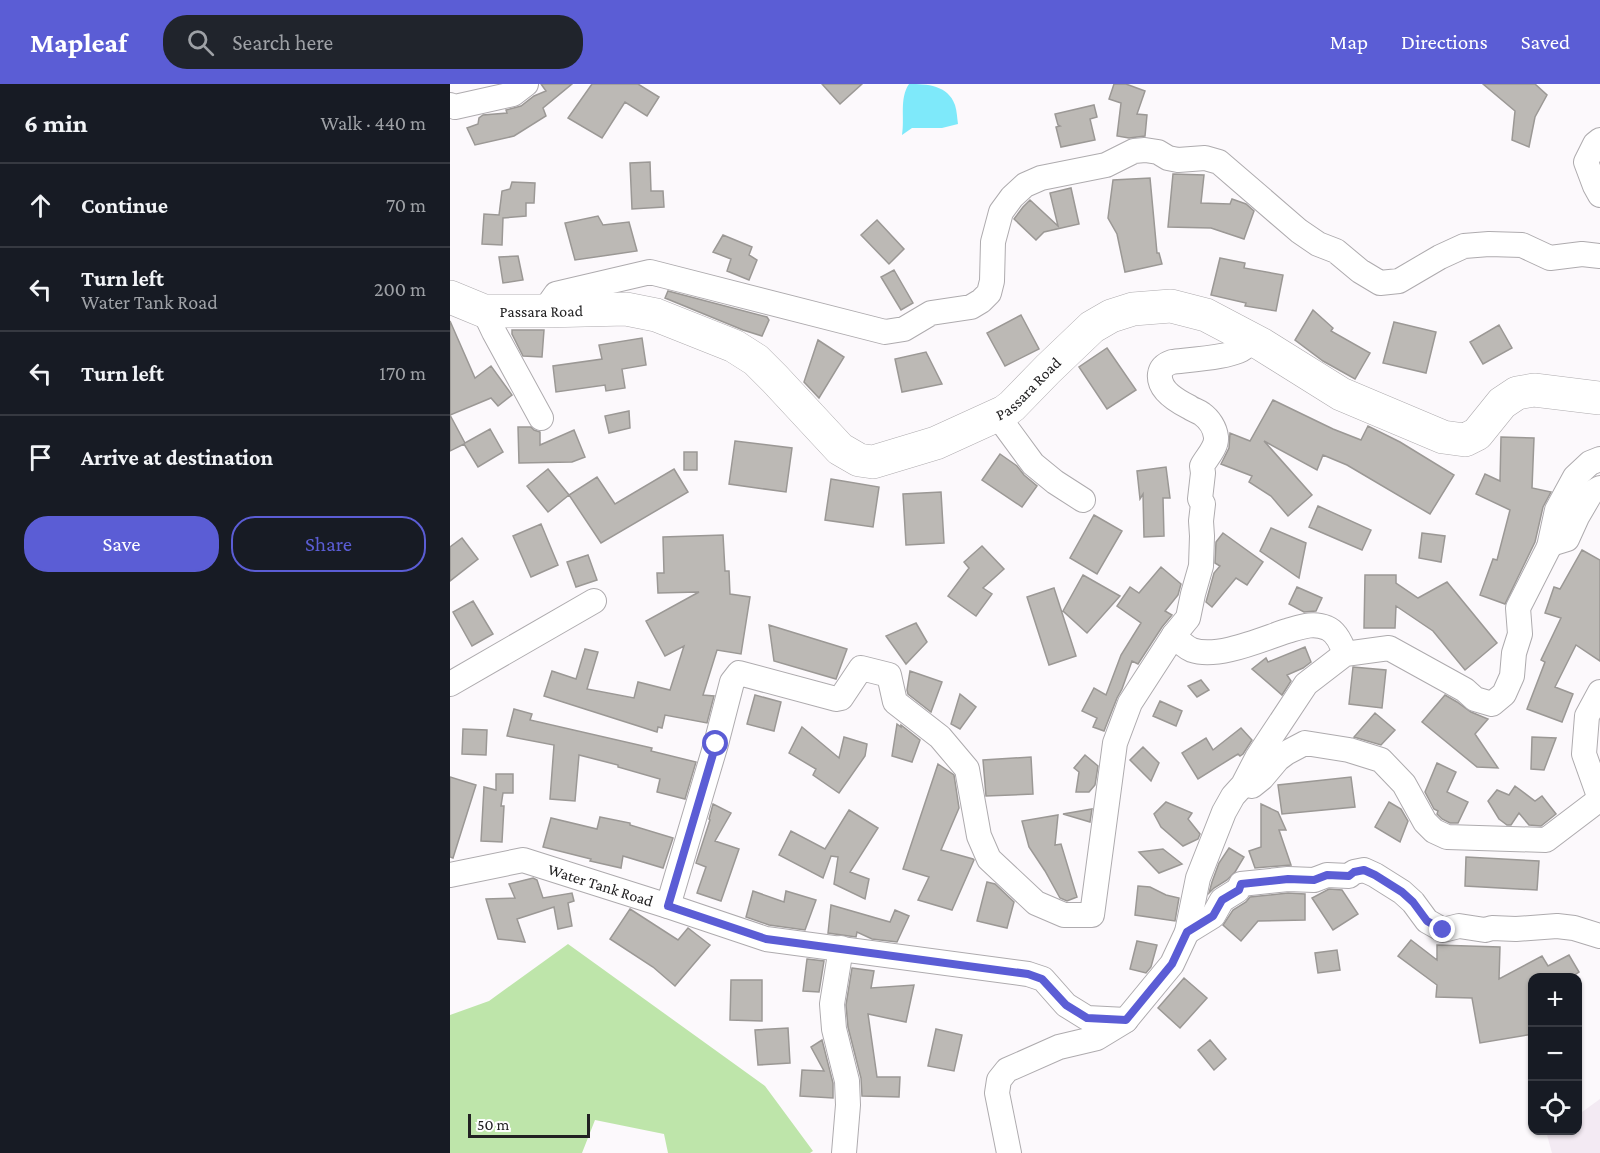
<!DOCTYPE html>
<html lang="en">
<head>
<meta charset="utf-8">
<style>
	:root { --surface:#171b24; --page:#20242c; --text:#f1f3f6; --muted:#9ea1a6; --line:#363941; --accent:#5b5dd5 }
	body { margin:0; font-family:"Crimson Pro",serif; background:var(--page); color:var(--text) }
	.controls { position:absolute; right:18px; bottom:18px; display:grid; overflow:hidden; border-radius:12px; box-shadow:0 2px 4px #0004 }
	.controls button { width:54px; height:54px; display:grid; place-items:center; padding:0; border:0; border-bottom:2px solid var(--line); background:var(--surface); color:var(--text); font:30px sans-serif }
	.scale { position:absolute; left:18px; bottom:15px; width:122px; box-sizing:border-box; padding-left:6px; border:3px solid #222122; border-top:0; font-size:16px; line-height:21px; white-space:nowrap; color:#222122; -webkit-text-stroke:4px #fff; paint-order:stroke }
	.stop { position:absolute; width:18px; height:18px; margin:-14px; border:4px solid #5b5dd5; border-radius:50%; background:#fff }
	.stop.end { background:#5b5dd5; border-color:#fff; box-shadow:0 2px 6px #0008 }
	.list { margin:0; padding:0; list-style:none }
	h2 { display:flex; justify-content:space-between; align-items:center; height:78px; margin:0; padding:0 24px; font-size:26px }
	h2 small { font-size:20px; font-weight:400; color:var(--muted) }
	.list li { display:grid; grid-template-columns:39px 1fr auto; gap:18px; align-items:center; box-sizing:border-box; height:84px; padding:0 24px; border-top:2px solid var(--line) }
	.list b { display:block; font-size:22px; white-space:nowrap }
	.list p { margin:0; font-size:20px; white-space:nowrap; color:var(--muted) }
	.list em { font-size:20px; font-style:normal; color:var(--muted) }
	.actions { display:flex; gap:12px; padding:18px 24px }
	.actions a { flex:1; padding:14px 0; border:2px solid var(--accent); border-radius:24px; text-align:center; font-size:21px; color:var(--accent) }
	.actions .main { background:var(--accent); color:#fff }
	.icon { flex:none; width:33px; height:33px; fill:none; stroke:currentColor; stroke-width:2; stroke-linecap:round; stroke-linejoin:round }
	.map { position:relative; flex:none; width:1150px; height:1069px; overflow:hidden }
	header { display:flex; align-items:center; gap:36px; box-sizing:border-box; height:84px; padding:0 30px; background:var(--accent); color:#fff }
	header strong { font-size:28px }
	nav { display:flex; gap:33px; margin-inline-start:auto; font-size:21px }
	.search { width:420px; height:54px; background:var(--page); display:flex; align-items:center; gap:15px; box-sizing:border-box; padding:0 21px; border-radius:24px; color:var(--muted); font-size:22px }
	main { display:flex }
	aside { flex:1; background:var(--surface) }
	.map>svg:first-child { display:block }
	.built { fill:#f3eaf3 }
	.green { fill:#bee5aa }
	.water { fill:#7ee9fa }
	.building { fill:#bcb9b5; stroke:#9b9895; stroke-width:1.5 }
	.lines { fill:none; stroke-linecap:round; stroke-linejoin:round }
	.minor-casing { stroke:#aeabae; stroke-width:26 }
	.highway-casing { stroke:#aeabae; stroke-width:34 }
	.minor { stroke:#fff; stroke-width:24 }
	.highway { stroke:#fff; stroke-width:33 }
	.route { stroke:#5b5dd5; stroke-width:8 }
	.labels { text-anchor:middle; stroke-width:4.5; stroke-linejoin:round; paint-order:stroke }
	.street-label { font-size:16px; fill:#222122; stroke:#fff }
</style>
</head>
<body>
<header>
<strong>Mapleaf</strong>
<div class="search"><svg class="icon" aria-label="search" viewBox="0 0 24 24"><circle cx="10" cy="10" r="6"/><path d="M15 15l6 6"/></svg>Search here</div>
<nav><a>Map</a><a>Directions</a><a>Saved</a></nav>
</header>
<main>
<aside>
<h2>6 min<small>Walk · 440 m</small></h2>
<ul class="list">
<li><svg class="icon" aria-label="ahead" viewBox="0 0 24 24"><path d="M12 20V5M6 11l6-6 6 6"/></svg><div><b>Continue</b></div><em>70 m</em></li>
<li><svg class="icon" aria-label="left" viewBox="0 0 24 24"><path d="M17 20v-9H6M10 6l-5 5 5 5"/></svg><div><b>Turn left</b><p>Water Tank Road</p></div><em>200 m</em></li>
<li><svg class="icon" aria-label="left" viewBox="0 0 24 24"><path d="M17 20v-9H6M10 6l-5 5 5 5"/></svg><div><b>Turn left</b></div><em>170 m</em></li>
<li><svg class="icon" aria-label="arrive" viewBox="0 0 24 24"><path d="M6 21V4h12l-3 4 3 4H6"/></svg><div><b>Arrive at destination</b></div></li>
</ul>
<div class="actions"><a class="main">Save</a><a>Share</a></div>
</aside>
<div class="map">
<svg width="1150" height="1069" viewBox="0 0 1150 1069">
	<rect width="100%" height="100%" fill="#fcf9fc"/>
	<path class="built" d="M1150 1015V1069H1102L1097 1051 1104 1047 1128 1046V1031Z"/>
	<path class="green" d="M118 860 315 1002 363 1067 360 1069H218L214 1050 145 1036 132 1069H0V931L39 917Z"/>
	<path class="water" d="M459 0C477 0 498 1 505 21 507 27 507 34 508 40L492 44H462L452 51C455 34 449 15 459 0Z"/>
	<path class="building" d="M91 0H122L93 24 96 32 64 52 25 61 17 44 28 40 29 34 33 31 57 29 56 26 71 22 84 12 96 7Z
		M142 0H188L209 13 197 32 175 18 152 54 118 34Z
		M372 0H412L390 20Z
		M664 0H676L695 7 687 30 697 31 695 52 679 54 667 52 671 19 659 15Z
		M1033 0H1085L1097 11 1085 33 1079 63 1062 56 1065 27Z
		M644 21 647 33 640 35 645 56 611 63 606 43 610 42 608 41 605 30Z
		M200 78 201 107H213L214 123 182 125 180 79Z
		M723 90 754 91 751 119 780 120 782 115 796 120 804 127 794 155 761 144 718 143Z
		M700 94 707 169H709L712 180 675 188 667 150 658 134 663 96Z
		M62 98 85 99 84 119H76V132L53 134 52 161 32 160 34 130 49 131 52 107 60 105Z
		M621 104 629 140 594 148 586 156 564 135 573 123 580 116 608 142 600 109Z
		M148 132 153 141 179 138 187 167 125 176 115 139Z
		M427 136 454 165 439 180 411 151Z
		M273 151 302 163 299 171 307 176 299 196 277 187 281 175 263 168Z
		M68 172 73 196 53 199 49 173Z
		M770 174 795 179 794 184 833 191 826 227 795 222 796 219 761 211Z
		M444 186 463 219 451 226 431 193Z
		M218 207 317 233 319 236 312 252 293 246 215 214Z
		M863 226 883 244 881 247 920 269 905 295 873 277 845 256Z
		M571 231 589 265 555 282 537 249Z
		M0 237 25 294 41 282 62 311 48 322 41 314 0 331 15 359 40 345 53 368 28 383 14 360 0 367Z
		M944 238 986 248 976 289 933 279Z
		M1049 241 1062 264 1033 280 1020 258Z
		M62 246H94L92 273 73 272 62 250Z
		M192 254 196 281 172 285 175 304 156 307 155 301 106 308 103 282 152 275 149 261Z
		M368 256 394 273 369 314 354 298Z
		M657 264 686 306 657 325 629 283Z
		M476 268 492 300 452 308 445 275Z
		M823 316 883 345 911 356 918 342 950 358 1004 391 980 430 897 381 873 371 867 386 814 357 862 411 838 432 821 412 799 398 802 392 771 380 779 364 780 349 800 357Z
		M179 327 180 344 159 349 155 332Z
		M68 343H81L84 346 90 348V361L124 346 135 373 122 378 69 379Z
		M1051 353 1084 354 1082 404 1101 408 1093 423 1085 458 1055 520 1030 511 1043 475 1047 476 1060 426 1026 410 1035 390 1050 397Z
		M285 357 342 364 336 408 279 400Z
		M234 368H247V386H234Z
		M550 370 567 382 574 391 587 402 572 423 532 396Z
		M716 383 720 414H713L714 452 694 453 693 410 690 415 687 387Z
		M98 385 119 411 98 428 77 402Z
		M224 385 238 408 151 459 119 411 147 393 165 420Z
		M381 395 429 403 423 443 375 436Z
		M491 408 494 459 456 461 453 410Z
		M868 422 921 446 912 466 859 443Z
		M644 431 672 447 647 490 620 474Z
		M91 440 108 481 81 493 63 452Z
		M821 444 856 459 849 494 810 467Z
		M773 449 813 478 797 501 786 494 762 523 756 518 764 489 770 482 765 479 766 458Z
		M972 449 995 452 991 478 969 474Z
		M273 451 275 487H279L280 510 300 513 291 570 267 566 253 611 264 612 257 639 215 631 212 644 208 643 207 648 94 612 102 587 126 595 135 565 148 568 137 605 184 614 188 598 220 606 234 562 215 572 196 537 249 508 208 509 207 489H214L213 453Z
		M12 454 28 475 0 497V463Z
		M532 462 554 485 533 504 542 510 526 532 498 512 519 484 514 478Z
		M1132 466 1150 476V577L1126 561 1105 603 1123 610 1112 638 1077 625 1095 578 1091 576 1111 534 1095 529 1104 503 1110 505Z
		M138 471 147 496 126 503 117 478Z
		M711 483 731 500 728 511 715 527 722 531 712 543 688 580 682 577 672 605 667 614 654 647 643 643 647 634 632 627 644 604 656 611 671 571 691 539 667 522 680 503 689 509Z
		M633 491 670 512 637 549 613 527Z
		M915 491H946V499L968 514 997 498 1047 559 1015 586 983 547 946 522 945 544H914Z
		M847 503 872 514 866 527 854 528 839 520Z
		M604 504 626 572 599 581 577 513Z
		M23 517 43 550 22 562 3 528Z
		M466 539 477 558 456 580 436 552Z
		M319 541 397 565 386 595 324 577Z
		M855 563 861 578 853 584 837 591 841 597 832 611 802 585 816 574 818 578Z
		M903 583 936 586 932 624 899 620Z
		M460 587 492 598 481 628 458 610 457 606Z
		M751 596 759 606 747 613 738 602Z
		M510 610 526 623 510 645 501 640Z
		M305 611 331 618 324 647 297 640Z
		M995 611 1007 618 1021 628 1038 635 1025 650 1048 684 1027 683 972 638Z
		M710 617 732 627 726 642 703 632Z
		M64 625 82 630 80 636 202 664 201 667 246 678 235 715 207 708 210 695 168 683V681L129 671 125 717 100 715 104 661 57 652Z
		M925 629 945 646 931 661 904 653Z
		M447 640 451 643V641L470 656 462 678 442 672Z
		M352 643 389 674 394 653 417 660 415 672 389 709 363 691 366 685 339 669Z
		M791 644 802 656 793 670 790 672 788 670 748 695 732 669 756 654 763 666Z
		M13 645 37 646 36 671 12 670Z
		M1082 653 1106 654 1094 686 1081 685Z
		M693 663 709 679 701 697 680 676Z
		M635 671 648 682 645 701 639 708H626L629 688 624 684Z
		M581 673 583 710 536 712 533 676Z
		M987 679 1006 688 997 708 1018 718 1008 739H1000L992 735 987 730 988 727 984 725 975 708Z
		M488 680 504 691 509 724 491 766 523 775 524 776 502 826 468 816 479 793 453 785Z
		M46 690H63V709H53L51 722H54L52 758 31 757 34 703 46 706Z
		M0 693 26 701 3 774 0 773Z
		M901 693 905 723 832 730 828 701Z
		M1065 702 1085 717 1092 712 1106 730 1091 742 1079 741 1069 729 1061 741H1057L1049 735 1038 717 1047 706 1059 711Z
		M716 718 742 729 738 735 750 750 748 755 733 762 711 743 704 730Z
		M939 718 951 725 958 737 950 758 925 743Z
		M263 720 281 729 265 757 289 765 271 817 247 809 256 783 246 779 260 736 259 735Z
		M811 720 828 728 836 746H829L841 781 805 784 799 767 811 763Z
		M642 725 640 738 613 730Z
		M399 726 428 744 400 788 419 795 415 815 384 800 388 773 381 772 373 794 329 771 341 747 375 765Z
		M608 731 605 761 611 760 627 813 617 817 610 814 595 787 579 763 572 737Z
		M150 733 180 739V741L223 754 213 784 173 772 171 784 140 777 141 775 93 763 101 734 147 745Z
		M779 764 794 773 785 788 777 796 764 804 759 809 762 798 769 779Z
		M713 765 732 780 709 789 689 768Z
		M1016 773 1089 777 1087 806 1015 802Z
		M83 794 87 796 93 814 122 809 124 817 118 819 122 842 108 845 104 823 67 835 75 858 48 855 36 815 65 814 59 800Z
		M537 798 545 800 564 818 557 844 527 837Z
		M688 802 700 803 716 811 729 814 725 837 685 831Z
		M879 805 892 806 908 830 883 846 862 814Z
		M303 807 334 818 336 807 366 816 355 846 319 841 296 833Z
		M838 809 855 810V836L808 837 791 857 773 841 783 826 796 818 800 813Z
		M381 821 440 838 445 826 459 832 447 858 422 855 407 848 406 853 378 849Z
		M180 825 228 856 238 844 260 861 225 902 203 883 160 855Z
		M961 856 987 876V861L1050 863 1049 895 1092 872 1098 882 1119 871 1129 888 1120 894H1083V950L1030 959 1022 914 986 913 987 901 948 872Z
		M687 857 707 861 701 883 696 889 680 885Z
		M887 866 890 886 868 889 865 869Z
		M357 875 374 877 369 908 353 907Z
		M402 884 424 887 421 904 464 901 456 938 418 930 427 993H450L449 1013 412 1012 411 994 398 943 396 921Z
		M734 894 757 914 730 944 708 924Z
		M281 896H312V937L280 936Z
		M338 944 340 979 308 981 305 946Z
		M486 945 512 951 504 987 478 982Z
		M372 956 383 999V1014L350 1012 352 986 374 987 361 963Z
		M760 956 776 975 764 986 748 966Z"/>
	<g class="lines">
		<defs>
			<g id="minor">
				<path d="M0 21 5 23 63 10 76 0"/>
				<path d="M1150 56 1145 60 1136 78 1145 102 1150 111"/>
				<path d="M34 227 44 248 91 334"/>
				<path d="M94 227 106 210 200 188 435 248 454 245 481 229 521 223 531 217 539 209 542 197 543 158 551 128 562 113 575 101 591 94 656 81 684 67 695 66 708 68 718 74 728 76 755 74 769 78 849 147 868 160 886 167 910 187 930 199 949 197 990 173 1014 162 1039 160 1072 161 1100 174 1132 170 1150 172"/>
				<path d="M547 331 583 380 605 398 633 416"/>
				<path d="M1099 463 1107 426 1125 393 1140 379 1150 375"/>
				<path d="M724 551C729 557 735 563 742 566 768 575 812 555 837 547 851 543 863 538 877 544 887 548 892 561 895 570"/>
				<path d="M0 600 144 517"/>
				<path d="M796 701 802 702 812 694 828 675 836 669 855 659 899 666 931 676 954 700 975 738 984 747 997 753 1096 756 1150 715"/>
				<path d="M1150 715 1134 670 1137 632 1150 608"/>
				<path id="s1" d="M0 791 73 776 218 822 316 855 578 890 593 895 616 921 637 934 676 936"/>
				<path d="M218 822 266 660 282 598 289 589 386 615 391 614 411 584 439 591 445 618 490 653 517 685 529 752 539 775 586 819 614 831H642L665 659 680 619 724 551 738 534 743 510 751 482 752 452 751 437 753 420 750 415 753 389 752 382C757 373 767 363 766 353 765 344 759 335 752 330 748 327 743 326 739 323 727 317 708 306 710 290 711 283 716 280 722 278 736 276 787 273 795 263 797 261 798 257 799 254"/>
				<path d="M737 848 763 832 772 816 788 806 791 800 838 795 864 796 877 791 899 792 904 788 914 786 925 791 952 808 963 818 977 837 993 846 1009 842 1035 846 1042 844 1066 845 1107 842 1124 844 1150 852"/>
				<path d="M391 864 382 920 384 945 397 997 398 1021 394 1069"/>
				<path d="M559 1069 547 1009 549 996 557 986 609 963 647 954 675 937 722 880 737 848 748 794 774 728 783 712 793 701 807 674 856 600 895 570 939 564 1015 606 1025 615 1042 620 1054 610 1062 592 1064 569 1070 550 1068 524 1099 463 1104 459 1117 455 1127 433 1141 409 1150 404"/>
			</g>
			<g id="highway">
				<path id="s2" d="M0 213 34 227H94L176 225 206 231 284 262 306 276 325 295 390 365 409 376 423 378 486 359 554 328 562 322 598 285 642 243 661 232 683 225 721 222 756 231 811 260 891 310 993 353 1015 356 1027 350 1052 319 1067 309 1084 306 1150 314"/>
			</g>
		</defs>
		<use href="#minor" class="minor-casing"/>
		<use href="#highway" class="highway-casing"/>
		<use href="#minor" class="minor"/>
		<use href="#highway" class="highway"/>
	</g>
	<g class="lines">
		<path class="route" d="M266 660 218 822 316 855 578 890 592 895 616 921 637 934 676 936 722 880 737 848 763 832 772 816 789 806 791 800 838 795 864 796 877 791 899 792 904 788 914 786 925 791 952 808 963 818 977 837 993 846"/>
	</g>
	<g class="labels">
		<g class="street-label">
			<text dy="6" stroke="none"><textPath href="#s2" startOffset="94">Passara Road</textPath></text>
			<text dy="6" stroke="none"><textPath href="#s2" startOffset="652">Passara Road</textPath></text>
			<text dy="6" stroke="none"><textPath href="#s1" startOffset="156">Water Tank Road</textPath></text>
		</g>
	</g>
</svg>
<div class="controls">
<button>+</button>
<button>−</button>
<button><svg class="icon" aria-label="locate" viewBox="0 0 24 24"><circle cx="12" cy="12" r="6"/><path d="M12 2v4M12 18v4M2 12h4M18 12h4"/></svg></button>
</div>
<div class="scale">50 m</div>
<div class="stop" style="left:266px;top:660px"></div>
<div class="stop end" style="left:993px;top:846px"></div>
</div>
</main>
</body>
</html>
